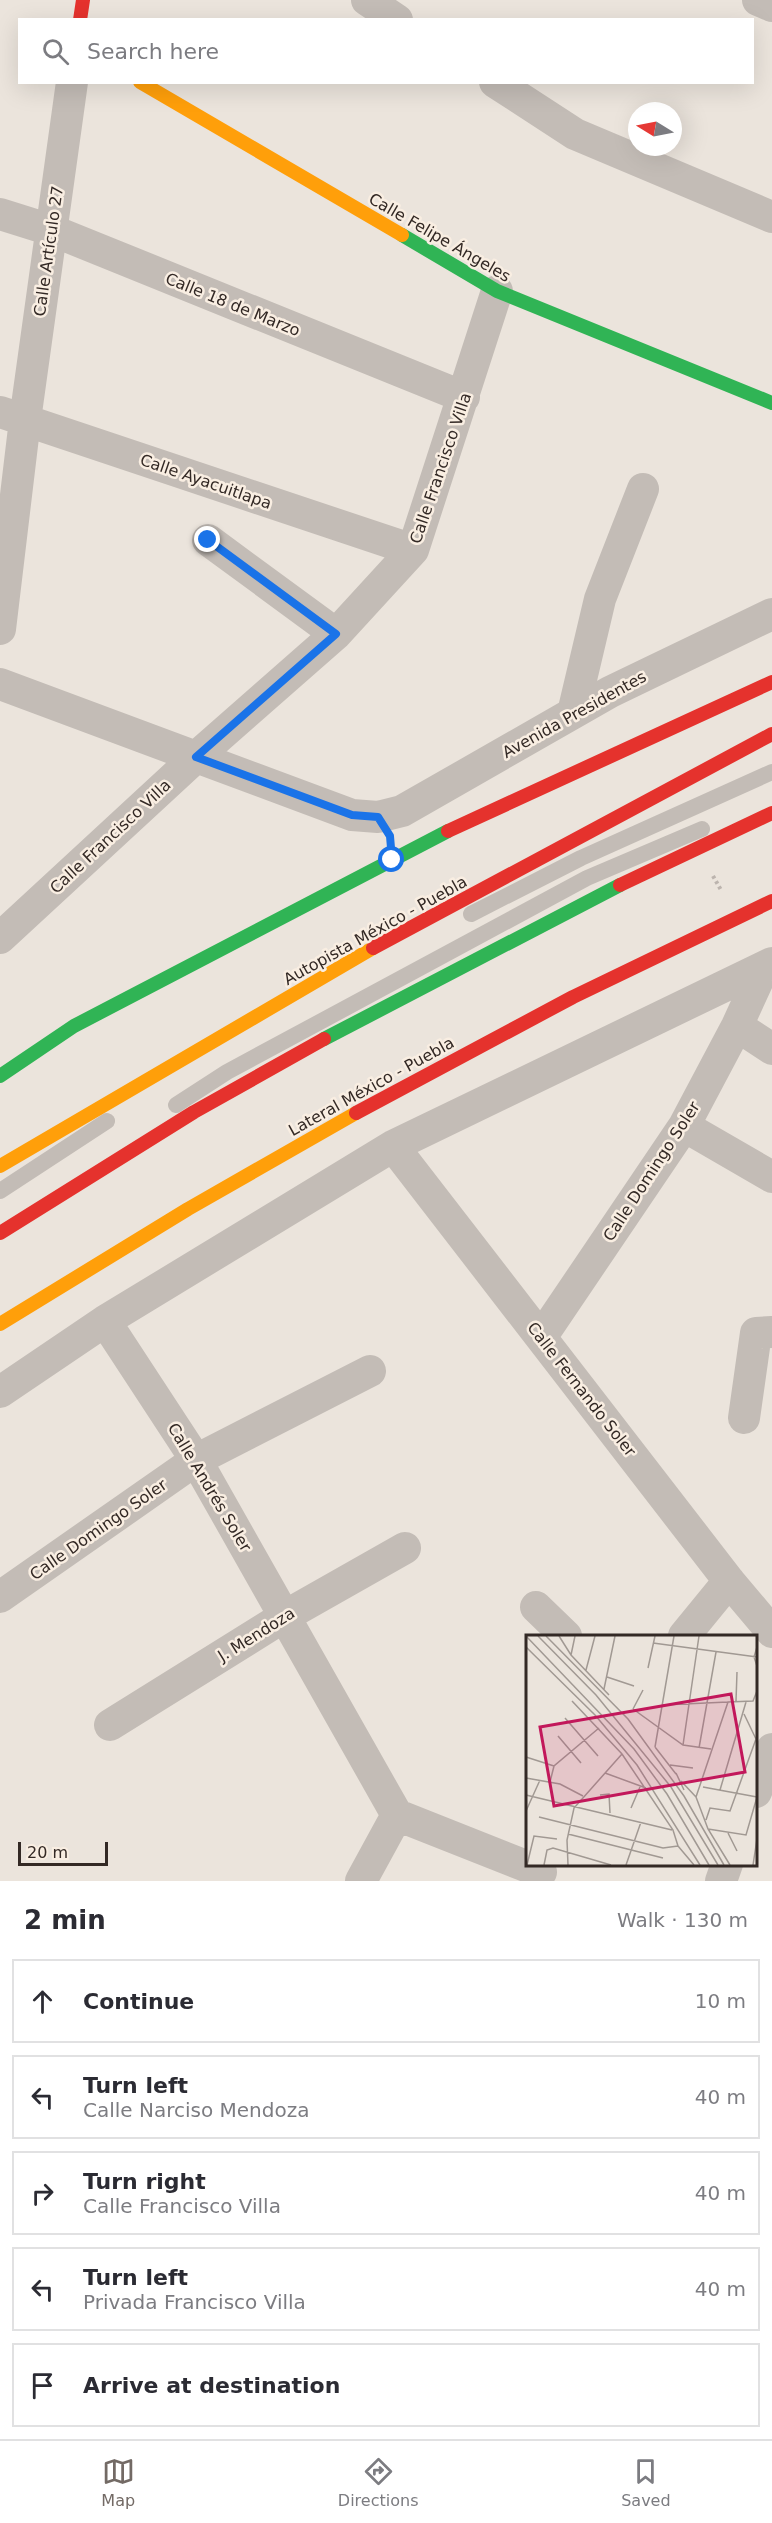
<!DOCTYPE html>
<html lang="en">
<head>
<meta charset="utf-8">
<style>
	:root { --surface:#fff; --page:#f2f2f3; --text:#2b2b33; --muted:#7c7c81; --line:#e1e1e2; --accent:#736a65 }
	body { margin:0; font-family:"DejaVu Sans",sans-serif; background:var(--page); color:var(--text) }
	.compass { position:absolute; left:628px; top:102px; width:54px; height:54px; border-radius:50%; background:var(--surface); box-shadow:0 6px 24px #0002; rotate:280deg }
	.scale { position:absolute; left:18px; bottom:15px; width:90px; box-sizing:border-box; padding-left:6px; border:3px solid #332925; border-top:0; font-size:16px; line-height:21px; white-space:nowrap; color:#332925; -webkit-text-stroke:4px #f9eee2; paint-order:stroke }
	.stop { position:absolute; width:18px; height:18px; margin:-14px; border:4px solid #1a73e8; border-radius:50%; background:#fff }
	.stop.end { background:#1a73e8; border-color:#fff; box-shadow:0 2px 6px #0008 }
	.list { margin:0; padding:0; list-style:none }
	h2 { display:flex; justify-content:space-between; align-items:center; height:78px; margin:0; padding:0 24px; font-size:26px }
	h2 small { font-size:20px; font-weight:400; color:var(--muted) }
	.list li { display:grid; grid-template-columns:39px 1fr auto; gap:18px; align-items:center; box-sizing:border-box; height:84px; margin:0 12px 12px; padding:0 12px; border:2px solid var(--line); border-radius:0px }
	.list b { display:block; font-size:22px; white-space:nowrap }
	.list p { margin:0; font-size:20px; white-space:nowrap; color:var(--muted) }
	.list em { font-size:20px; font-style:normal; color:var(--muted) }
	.icon { flex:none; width:33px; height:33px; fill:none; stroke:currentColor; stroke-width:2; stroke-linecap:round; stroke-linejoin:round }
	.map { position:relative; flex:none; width:772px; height:1881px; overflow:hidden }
	.search { position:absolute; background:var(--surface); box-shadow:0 6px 24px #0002; left:18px; right:18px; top:18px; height:66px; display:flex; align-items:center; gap:15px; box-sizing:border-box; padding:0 21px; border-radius:0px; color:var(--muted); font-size:22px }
	.sheet { height:558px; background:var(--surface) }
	nav { display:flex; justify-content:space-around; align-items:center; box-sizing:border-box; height:84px; border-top:2px solid var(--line); background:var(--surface); font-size:16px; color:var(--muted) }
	nav a { display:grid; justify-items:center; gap:3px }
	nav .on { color:var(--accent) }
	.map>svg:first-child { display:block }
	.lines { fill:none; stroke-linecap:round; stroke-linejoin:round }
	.path { stroke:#bcb4ae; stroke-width:4; stroke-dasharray:3 3; stroke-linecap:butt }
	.lane { stroke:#c3bcb6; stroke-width:16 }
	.street { stroke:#c3bcb6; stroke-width:32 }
	.fast { stroke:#30b455; stroke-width:14 }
	.slow { stroke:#ff9f0a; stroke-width:14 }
	.jam { stroke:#e5322d; stroke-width:14 }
	.route { stroke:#1a73e8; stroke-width:8 }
	.labels { text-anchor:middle; stroke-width:5; stroke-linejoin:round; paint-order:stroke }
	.street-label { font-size:16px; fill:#332925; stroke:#f9eee2 }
	.inset-road { fill:none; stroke:#a19993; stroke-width:1.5 }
	.view { fill:#c2185b; fill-opacity:0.15; stroke:#c2185b; stroke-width:3 }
	.inset-edge { fill:none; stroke:#332925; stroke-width:3 }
</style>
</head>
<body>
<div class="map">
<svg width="772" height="1881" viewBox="0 0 772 1881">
	<rect width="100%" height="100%" fill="#ebe4dc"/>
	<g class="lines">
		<path class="path" d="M713 876 721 890"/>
		<path class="lane" d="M471 914 581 858 772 772
			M176 1105 227 1072 587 878 702 829
			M0 1191 107 1121"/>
		<path class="street" d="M367 0 397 20
			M758 0 772 6
			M495 82 575 134 772 217
			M0 214 51 230 464 397
			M0 412 413 550
			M208 540 336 634
			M0 629 25 420 72 82
			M0 684 352 815 378 817 402 811 610 692 772 614
			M573 713 600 599 643 489
			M0 938 196 757 336 634 413 550 497 291
			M737 1026 772 1049
			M684 1126 772 1177
			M393 1146 729 1581 772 1632
			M105 1321 196 1460 397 1815 541 1872
			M542 1336 684 1126 737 1026 764 967
			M0 1392 105 1321 393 1146 772 963
			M744 1418 756 1333 772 1332
			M0 1597 196 1460 370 1371
			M536 1607 566 1636
			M684 1636 729 1581
			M110 1725 285 1616 405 1548
			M756 1792 772 1749
			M361 1881 397 1815
			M721 1881 727 1864"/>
		<path class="fast" d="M402 235 497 291 772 403
			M324 1039 620 885
			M0 1076 74 1026 448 831"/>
		<path class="slow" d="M140 82 402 235
			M0 1166 373 948
			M0 1324 188 1209 356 1113"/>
		<path class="jam" d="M80 20 83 0
			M448 831 772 682
			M620 885 772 813
			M373 948 772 734
			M356 1113 573 997 772 901
			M0 1233 194 1112 324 1039"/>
	</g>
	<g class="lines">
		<path class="route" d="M208 540 336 634 196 757 352 815 378 817 390 836 392 860"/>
	</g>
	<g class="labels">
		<g class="street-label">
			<text transform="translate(440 237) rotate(30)" y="6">Calle Felipe Ángeles</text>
			<text transform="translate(48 251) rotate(-82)" y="6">Calle Artículo 27</text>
			<text transform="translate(233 304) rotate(22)" y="6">Calle 18 de Marzo</text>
			<text transform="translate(440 468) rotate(-71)" y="6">Calle Francisco Villa</text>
			<text transform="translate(206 481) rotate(19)" y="6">Calle Ayacuitlapa</text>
			<text transform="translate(574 714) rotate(-29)" y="6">Avenida Presidentes</text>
			<text transform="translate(110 836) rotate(-43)" y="6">Calle Francisco Villa</text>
			<text transform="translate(375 930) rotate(-29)" y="6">Autopista México - Puebla</text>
			<text transform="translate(371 1086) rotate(-29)" y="6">Lateral México - Puebla</text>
			<text transform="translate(651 1171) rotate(-57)" y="6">Calle Domingo Soler</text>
			<text transform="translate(582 1389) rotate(52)" y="6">Calle Fernando Soler</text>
			<text transform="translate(210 1487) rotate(59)" y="6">Calle Andrés Soler</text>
			<text transform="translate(98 1529) rotate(-35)" y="6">Calle Domingo Soler</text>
			<text transform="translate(256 1634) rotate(-32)" y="6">J. Mendoza</text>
		</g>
	</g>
	<g transform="translate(526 1635)">
		<rect width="231" height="231" fill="#ebe4dc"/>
		<path class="inset-road" d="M0 1 108 114 141 159 183 230M12 1 70 60 145 152 192 230M20 1 102 84 158 161 198 230M33 1 45 20 83 60M127 8 231 22M0 12 69 80 111 130 174 230M231 12 228 22 231 31M45 20 49 1M122 33 129 1M60 35 69 1M81 42 108 51M78 54 89 1M46 66 96 119 147 195 152 211M210 66 211 37M136 70 202 67M107 74 157 110 185 114M107 74 117 55M218 79 230 104M39 83 72 121M32 101 55 128M157 110 173 1M129 112 148 1M129 112 150 139M173 113 190 17M0 122 28 131M144 130 167 133M79 138 120 153M150 138 158 155M0 143 34 149 57 161M155 146 170 162M24 147 28 131 73 93M177 152 231 162M194 155 220 67M0 160 146 195M74 160 83 159 84 178M105 173 114 152M0 176 14 145M13 182 137 213 152 211M180 185 184 173 204 176 230 104M182 194 220 200 231 162M202 198 211 216M42 199 137 223M152 211 168 230M1 230 8 201 31 204M18 230 21 215 27 213 85 230M42 230 41 205 48 173 96 119M100 230 115 187M204 230 182 194 170 162 202 67 227 66 231 56M227 230 231 204"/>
		<path class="view" d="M205 59 219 137 28 171 14 92Z"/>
		<rect width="231" height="231" class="inset-edge"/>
	</g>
</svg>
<svg class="compass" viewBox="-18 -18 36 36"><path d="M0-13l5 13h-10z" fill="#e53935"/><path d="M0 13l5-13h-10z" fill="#7c7c81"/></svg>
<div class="scale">20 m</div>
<div class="stop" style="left:392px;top:860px"></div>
<div class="stop end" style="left:208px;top:540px"></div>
<div class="search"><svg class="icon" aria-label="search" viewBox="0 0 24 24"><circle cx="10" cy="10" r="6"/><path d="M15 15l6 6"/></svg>Search here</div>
</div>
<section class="sheet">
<h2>2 min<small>Walk · 130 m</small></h2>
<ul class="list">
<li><svg class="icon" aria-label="ahead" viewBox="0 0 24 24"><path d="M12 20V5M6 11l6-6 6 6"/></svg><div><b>Continue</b></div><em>10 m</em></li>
<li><svg class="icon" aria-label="left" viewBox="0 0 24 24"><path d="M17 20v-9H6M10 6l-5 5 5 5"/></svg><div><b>Turn left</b><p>Calle Narciso Mendoza</p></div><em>40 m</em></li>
<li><svg class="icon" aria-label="right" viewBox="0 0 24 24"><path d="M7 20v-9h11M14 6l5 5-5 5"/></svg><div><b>Turn right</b><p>Calle Francisco Villa</p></div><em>40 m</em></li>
<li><svg class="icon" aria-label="left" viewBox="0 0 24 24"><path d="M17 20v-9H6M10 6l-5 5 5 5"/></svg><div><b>Turn left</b><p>Privada Francisco Villa</p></div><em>40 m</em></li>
<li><svg class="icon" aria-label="arrive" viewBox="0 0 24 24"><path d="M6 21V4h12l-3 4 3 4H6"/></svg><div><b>Arrive at destination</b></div></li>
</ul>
</section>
<nav>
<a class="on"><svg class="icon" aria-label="map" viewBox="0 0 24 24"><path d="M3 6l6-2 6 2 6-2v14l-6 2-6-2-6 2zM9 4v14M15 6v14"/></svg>Map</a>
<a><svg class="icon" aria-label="directions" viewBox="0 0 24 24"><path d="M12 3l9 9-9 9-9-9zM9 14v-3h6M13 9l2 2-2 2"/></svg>Directions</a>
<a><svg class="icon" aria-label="saved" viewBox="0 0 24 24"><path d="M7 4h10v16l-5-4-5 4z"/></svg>Saved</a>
</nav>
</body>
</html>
